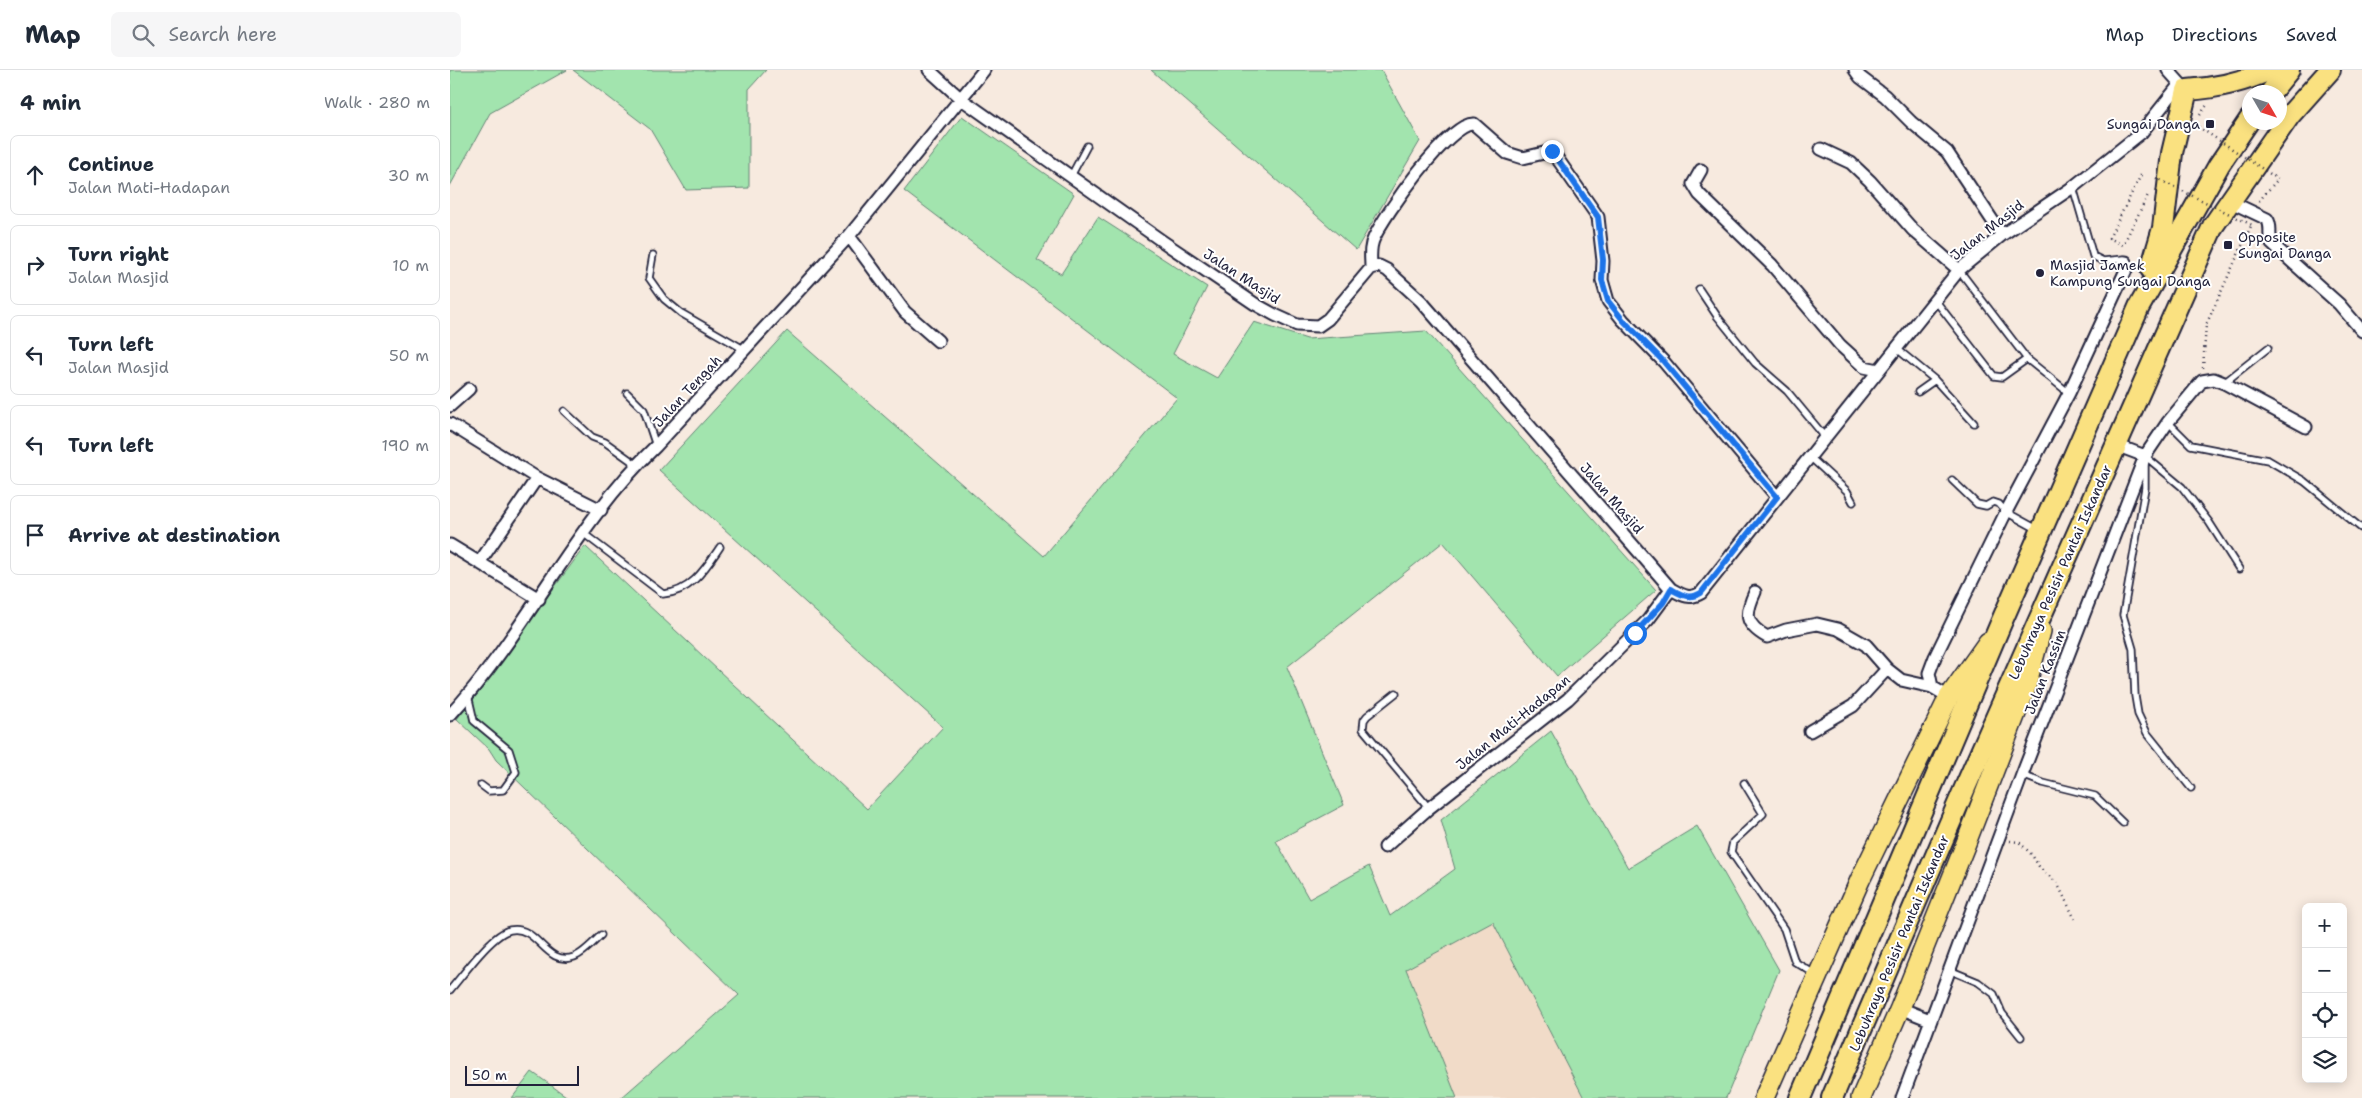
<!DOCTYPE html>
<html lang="en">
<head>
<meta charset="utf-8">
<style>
	:root { --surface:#fff; --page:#f6f6f7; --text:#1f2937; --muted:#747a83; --line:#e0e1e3 }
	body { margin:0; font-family:"Shantell Sans",sans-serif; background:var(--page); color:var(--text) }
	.controls { position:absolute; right:15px; bottom:15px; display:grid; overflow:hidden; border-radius:8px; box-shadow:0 2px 12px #0003 }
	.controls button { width:45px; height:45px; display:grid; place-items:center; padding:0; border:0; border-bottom:1px solid var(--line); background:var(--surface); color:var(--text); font:25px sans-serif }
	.compass { position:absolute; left:1792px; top:15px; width:45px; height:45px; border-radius:50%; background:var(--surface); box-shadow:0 2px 12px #0003; rotate:129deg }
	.scale { position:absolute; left:15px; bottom:12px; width:114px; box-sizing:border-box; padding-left:5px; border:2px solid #22223b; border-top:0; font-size:14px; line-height:18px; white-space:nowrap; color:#22223b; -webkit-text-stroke:4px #fff; paint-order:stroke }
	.stop { position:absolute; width:15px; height:15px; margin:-11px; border:4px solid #1a73e8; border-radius:50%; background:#fff }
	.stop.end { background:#1a73e8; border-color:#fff; box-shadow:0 1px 5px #0008 }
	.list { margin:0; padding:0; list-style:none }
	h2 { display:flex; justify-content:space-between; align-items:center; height:65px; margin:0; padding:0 20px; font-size:21px }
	h2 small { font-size:16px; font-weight:400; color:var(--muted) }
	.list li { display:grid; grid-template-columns:32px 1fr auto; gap:15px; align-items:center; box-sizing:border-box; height:80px; margin:0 10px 10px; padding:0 10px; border:1px solid var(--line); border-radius:8px }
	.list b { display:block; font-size:19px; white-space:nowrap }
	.list p { margin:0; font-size:16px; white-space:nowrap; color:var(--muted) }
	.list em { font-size:16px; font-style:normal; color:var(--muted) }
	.icon { flex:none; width:28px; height:28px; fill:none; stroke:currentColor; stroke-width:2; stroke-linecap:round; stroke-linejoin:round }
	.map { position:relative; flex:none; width:1912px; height:1028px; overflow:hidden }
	header { display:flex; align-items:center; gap:30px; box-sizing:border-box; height:70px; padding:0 25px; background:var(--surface); border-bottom:1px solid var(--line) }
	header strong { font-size:24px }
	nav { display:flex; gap:28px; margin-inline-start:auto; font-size:18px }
	.search { width:350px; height:45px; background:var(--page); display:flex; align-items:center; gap:12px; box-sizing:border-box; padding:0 18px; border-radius:8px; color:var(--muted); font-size:19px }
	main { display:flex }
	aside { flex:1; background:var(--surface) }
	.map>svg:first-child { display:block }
	.built { fill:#f1dbc8 }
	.green { fill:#a2e4ae; stroke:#628374 }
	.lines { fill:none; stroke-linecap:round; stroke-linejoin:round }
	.service-casing { stroke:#22223b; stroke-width:9 }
	.minor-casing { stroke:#22223b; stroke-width:15 }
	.primary-casing { stroke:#22223b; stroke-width:22 }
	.trunk-casing { stroke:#22223b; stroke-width:24 }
	.path { stroke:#22223b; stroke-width:2.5; stroke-dasharray:1 4; stroke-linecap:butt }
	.service { stroke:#fff; stroke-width:5.5 }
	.minor { stroke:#fff; stroke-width:11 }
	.primary { stroke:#fae180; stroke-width:19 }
	.trunk { stroke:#fae180; stroke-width:20 }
	.path-bridge { stroke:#22223b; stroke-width:2.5; stroke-dasharray:1 4; stroke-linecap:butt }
	.route { stroke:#1a73e8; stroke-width:6 }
	.poi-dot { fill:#22223b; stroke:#fff; stroke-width:2 }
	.labels { text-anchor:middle; stroke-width:4; stroke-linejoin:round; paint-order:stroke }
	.poi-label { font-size:14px; fill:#22223b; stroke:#fff; text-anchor:start }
	.street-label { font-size:14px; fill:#22223b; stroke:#fff }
</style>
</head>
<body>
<header>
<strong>Map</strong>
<div class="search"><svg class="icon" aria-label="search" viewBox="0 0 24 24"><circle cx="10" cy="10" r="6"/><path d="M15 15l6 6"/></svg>Search here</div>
<nav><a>Map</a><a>Directions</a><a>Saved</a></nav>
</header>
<main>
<aside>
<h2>4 min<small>Walk · 280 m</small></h2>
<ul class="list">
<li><svg class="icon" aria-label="ahead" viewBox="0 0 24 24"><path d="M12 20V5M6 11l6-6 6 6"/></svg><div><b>Continue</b><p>Jalan Mati-Hadapan</p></div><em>30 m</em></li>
<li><svg class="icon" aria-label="right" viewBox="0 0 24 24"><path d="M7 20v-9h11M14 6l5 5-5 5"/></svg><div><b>Turn right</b><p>Jalan Masjid</p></div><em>10 m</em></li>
<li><svg class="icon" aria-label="left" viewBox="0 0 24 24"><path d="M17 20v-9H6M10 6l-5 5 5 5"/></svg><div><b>Turn left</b><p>Jalan Masjid</p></div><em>50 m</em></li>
<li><svg class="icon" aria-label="left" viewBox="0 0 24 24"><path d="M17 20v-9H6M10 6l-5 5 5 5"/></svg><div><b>Turn left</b></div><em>190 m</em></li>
<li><svg class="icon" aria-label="arrive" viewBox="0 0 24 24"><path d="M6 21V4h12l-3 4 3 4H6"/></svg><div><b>Arrive at destination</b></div></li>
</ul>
</aside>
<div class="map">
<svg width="1912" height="1028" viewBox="0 0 1912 1028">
	<rect width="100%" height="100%" fill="#f7eadf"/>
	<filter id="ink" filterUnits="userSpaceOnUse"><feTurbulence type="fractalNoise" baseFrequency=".02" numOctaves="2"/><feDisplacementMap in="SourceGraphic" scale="10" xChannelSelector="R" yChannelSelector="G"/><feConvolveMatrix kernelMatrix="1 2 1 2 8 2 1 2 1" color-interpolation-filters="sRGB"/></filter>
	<g filter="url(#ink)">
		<path class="built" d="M1043 852 1134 1028H1003L956 899Z"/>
		<path class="green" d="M0 0H117L40 43 0 116Z
			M123 0H316L299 19V118L236 120 200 59Z
			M701 0H931L970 71 906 180Z
			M512 46 624 124 587 190 611 204 648 147 757 217 723 284 767 308 804 252 857 269 976 261 1206 520 1107 606 993 472 837 597 894 735 826 771 859 829 919 796 940 846 1005 799 991 750 1101 661 1178 798 1247 756 1329 900 1276 1028H1134L1043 852 956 899 1007 1028H171L289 925 46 690 39 679 7 649 135 476 417 739 493 657 209 400 337 261 594 486 727 328 454 121Z
			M82 1002 119 1028H62Z"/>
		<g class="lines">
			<defs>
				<path id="service" d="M621 106 637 76
					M1623 117 1643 186 1653 191 1674 189 1676 192
					M203 185 199 208 214 229 231 243 295 280
					M1509 200 1577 289 1619 323
					M1249 219 1267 246 1305 293 1337 321 1375 367
					M1485 230 1544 306 1552 307 1577 289
					M1446 278 1485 310 1524 353
					M1774 313 1818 278
					M1468 322 1485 310
					M177 323 194 340 206 376
					M114 341 142 367 155 372 187 395
					M1718 352 1741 375 1818 390 1854 411 1911 458
					M1695 386 1732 417 1759 452 1789 499
					M1360 387 1397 421 1403 432
					M1695 393V418L1673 545 1683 579 1685 626 1688 644 1697 663 1741 718
					M1502 410 1527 434 1536 436 1543 432 1549 434 1556 442 1587 459
					M133 463 213 524C241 522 255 499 270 477
					M946 623 917 646 914 650 913 659 979 738
					M18 625 24 651 59 680 66 702 53 720 39 721 31 715
					M1572 705 1593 713 1645 726 1673 753
					M1294 713 1313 744 1283 772 1281 782 1334 859 1345 892 1365 904
					M1499 900 1528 912 1544 924 1552 943 1571 967
					M0 920C13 905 42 864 60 860 88 854 95 897 124 887 133 884 144 872 151 865"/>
				<path id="minor" d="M479 0 510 28 712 171 805 234 825 245 847 255 868 256 878 249 921 198 929 196 937 200 971 231 1221 519C1232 525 1239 530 1251 523L1509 200 1552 165 1623 117 1691 63 1730 14
					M1405 0 1410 7 1435 26 1461 52 1497 82 1552 165
					M1718 0 1735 19
					M1371 79 1401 93 1420 111 1463 160 1509 200
					M1251 100 1243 114 1249 124 1322 195 1390 275 1414 297 1429 300
					M1779 131 1817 149C1823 157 1817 165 1822 174L1889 234 1912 261
					M399 166 455 242 488 271
					M921 198C921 188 919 177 924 168 934 145 1000 51 1024 54L1057 83 1073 88 1102 81 1148 147 1153 191 1152 210 1158 231 1173 250 1214 292 1327 427
					M0 336 19 319
					M0 354 87 408 151 440
					M1666 375 1695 386
					M0 475 89 529
					M29 493 87 408
					M1305 522C1295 544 1294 554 1317 567L1336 560 1367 554 1388 559 1416 575 1437 599 1451 610 1482 617
					M1499 627 1482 617 1479 603 1485 587 1556 442 1619 323 1676 200V192
					M0 645C77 562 124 454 206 376L399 166 534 0
					M1360 661 1403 636 1437 599
					M935 777 979 738 1118 629 1198 550 1221 519
					M1450 938 1480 950
					M1452 1028 1572 705 1695 386 1718 352 1752 311 1764 309 1774 313 1856 357"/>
				<path id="primary" d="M1314 1028 1410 810 1499 627 1538 572
					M1411 1028 1450 938 1516 773 1575 620 1591 561"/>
				<path id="trunk" d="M1821 22 1839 0
					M1701 199 1713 158 1722 83 1737 20C1766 18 1792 13 1819 0
					M1350 1028 1551 553 1689 237 1769 95 1800 49
					M1382 1028 1514 720 1763 156 1840 45 1880 0"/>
			</defs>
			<use href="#service" class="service-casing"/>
			<use href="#minor" class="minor-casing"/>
			<use href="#primary" class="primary-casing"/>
			<use href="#trunk" class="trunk-casing"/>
			<path class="path" d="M1750 45 1757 35
				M1691 105 1659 168 1673 175 1699 123
				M1809 131 1828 109
				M1753 298 1756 255 1801 156
				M1560 771 1569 772 1582 785 1590 798 1607 813 1625 849"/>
			<use href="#service" class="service"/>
			<use href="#minor" class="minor"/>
			<use href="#primary" class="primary"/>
			<use href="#trunk" class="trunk"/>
			<path class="path-bridge" d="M1744 54 1828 109
				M1706 108 1802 155"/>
		</g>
	</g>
	<g class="lines" filter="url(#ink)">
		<path class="route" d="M1102 81 1148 147 1153 190 1152 210 1158 231 1173 250 1214 292 1327 427 1251 523C1239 530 1232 525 1221 519L1213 533 1185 563"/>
	</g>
	<g class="poi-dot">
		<rect x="1755" y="49" width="10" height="10" rx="2.5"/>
		<rect x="1773" y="170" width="10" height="10" rx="2.5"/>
		<circle cx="1590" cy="203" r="5"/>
	</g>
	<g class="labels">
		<g class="poi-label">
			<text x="1750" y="59" text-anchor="end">Sungai Danga</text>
			<text x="1788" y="172">Opposite<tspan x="1788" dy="16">Sungai Danga</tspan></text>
			<text x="1600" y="200">Masjid Jamek<tspan x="1600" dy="16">Kampung Sungai Danga</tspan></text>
		</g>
		<g class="street-label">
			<text transform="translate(1537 160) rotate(-38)" y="5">Jalan Masjid</text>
			<text transform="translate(792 206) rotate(33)" y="5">Jalan Masjid</text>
			<text transform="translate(237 321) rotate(-47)" y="5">Jalan Tengah</text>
			<text transform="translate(1162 428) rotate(49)" y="5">Jalan Masjid</text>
			<text transform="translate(1610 502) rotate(-66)" y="5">Lebuhraya Pesisir Pantai Iskandar</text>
			<text transform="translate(1595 602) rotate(-69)" y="5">Jalan Kassim</text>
			<text transform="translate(1063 652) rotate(-39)" y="5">Jalan Mati-Hadapan</text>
			<text transform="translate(1449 873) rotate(-67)" y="5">Lebuhraya Pesisir Pantai Iskandar</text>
		</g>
	</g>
</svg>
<div class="controls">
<button>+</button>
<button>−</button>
<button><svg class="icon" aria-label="locate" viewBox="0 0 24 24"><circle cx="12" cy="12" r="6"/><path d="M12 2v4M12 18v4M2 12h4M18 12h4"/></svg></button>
<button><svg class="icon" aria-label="layers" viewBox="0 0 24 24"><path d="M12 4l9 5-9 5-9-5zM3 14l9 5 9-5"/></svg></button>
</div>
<svg class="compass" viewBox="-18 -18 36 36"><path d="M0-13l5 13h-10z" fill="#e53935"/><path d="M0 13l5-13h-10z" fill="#747a83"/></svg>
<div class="scale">50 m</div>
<div class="stop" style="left:1185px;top:563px"></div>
<div class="stop end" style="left:1102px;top:81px"></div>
</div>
</main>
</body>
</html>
